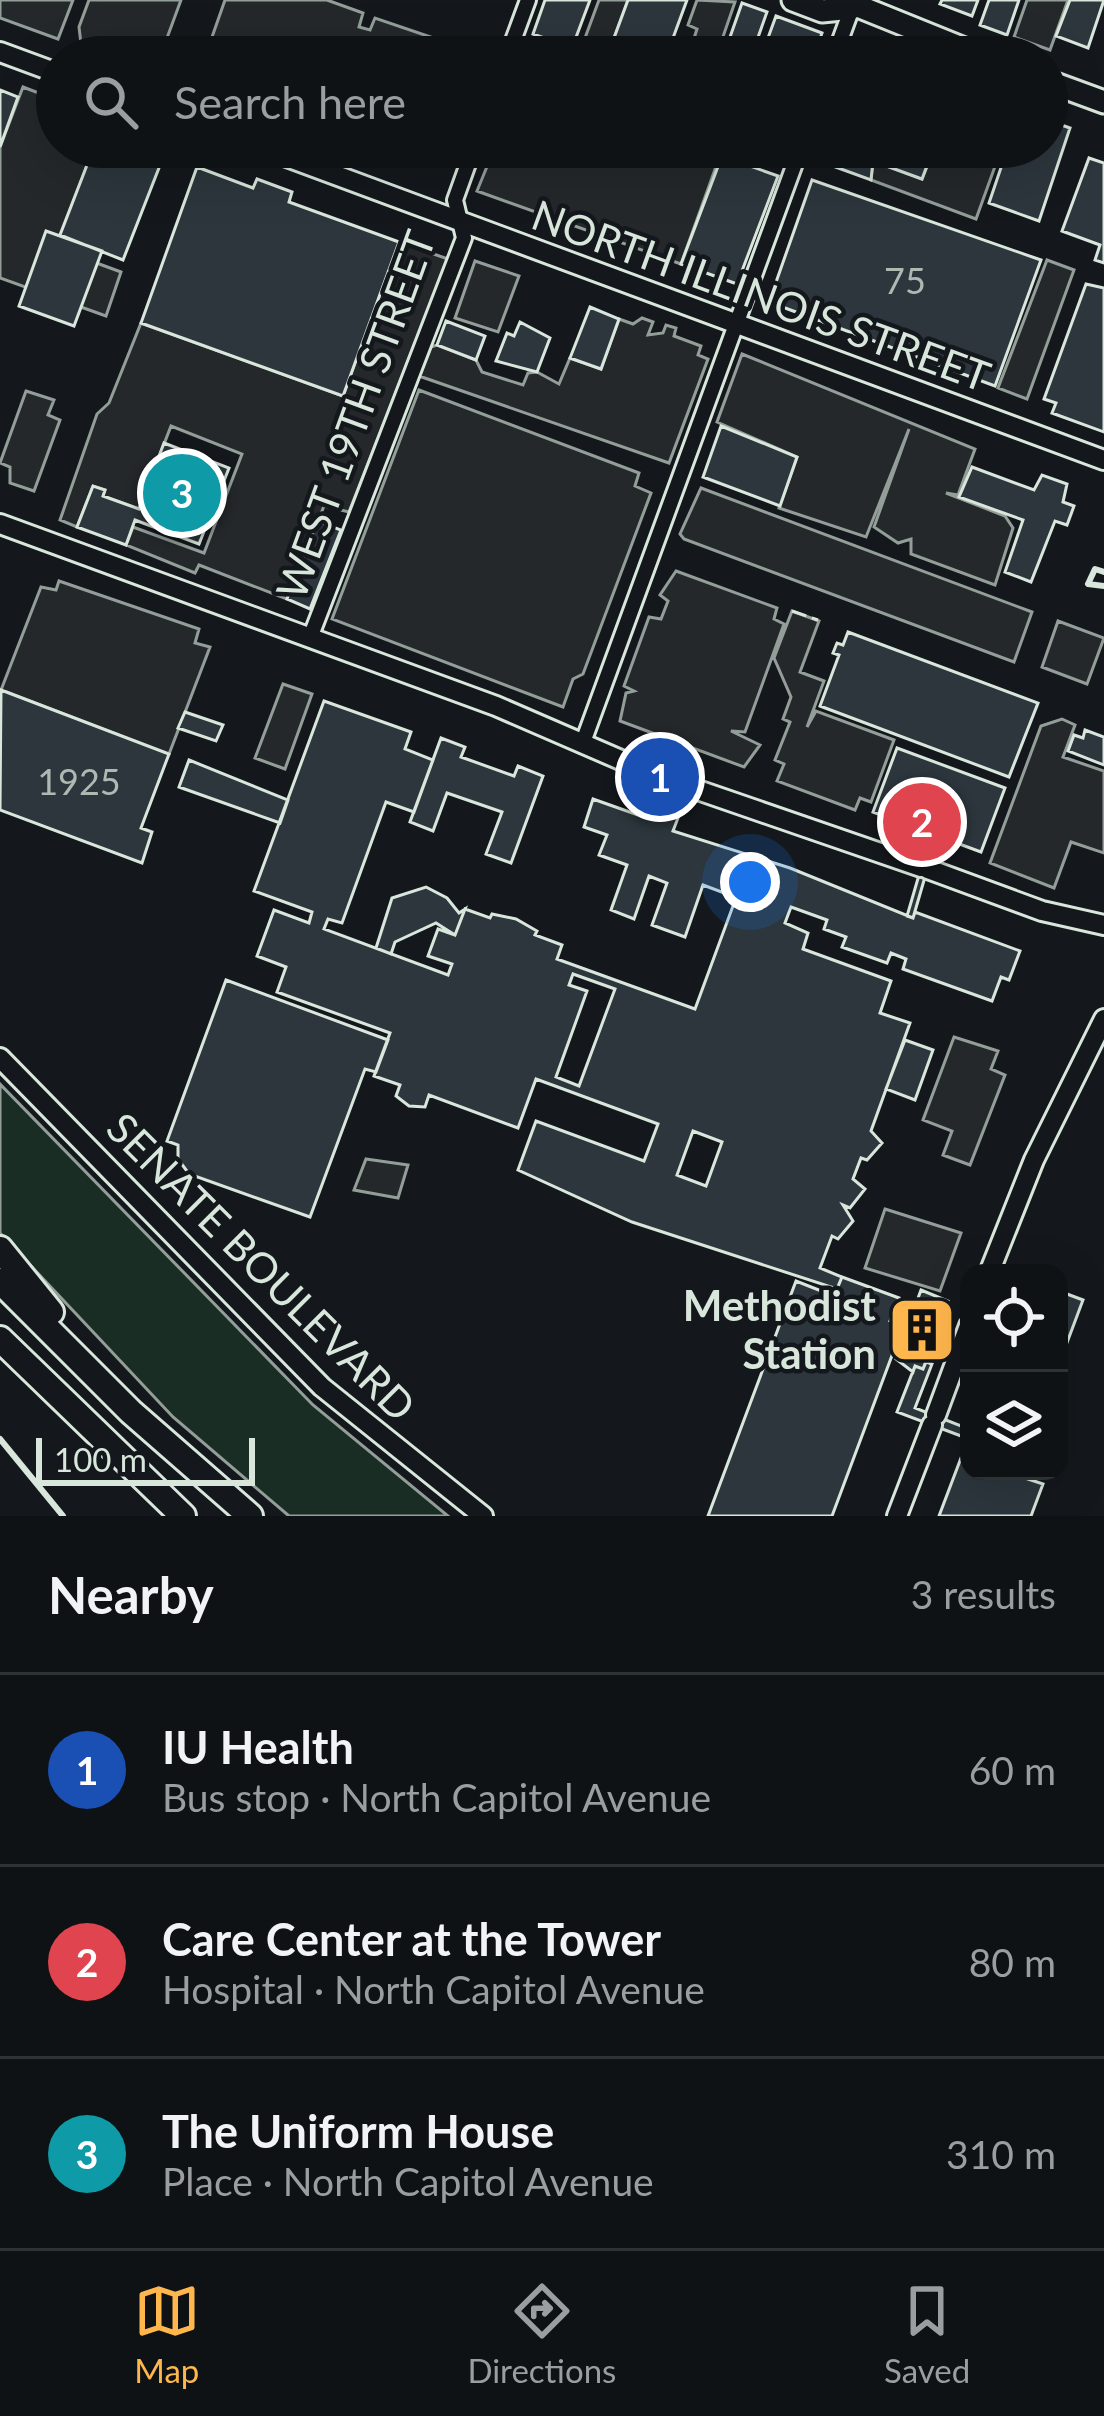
<!DOCTYPE html>
<html lang="en">
<head>
<meta charset="utf-8">
<style>
	:root { --surface:#0f1215; --page:#181b1e; --text:#f1f3f6; --muted:#9b9ea0; --line:#2f3234; --accent:#ffb74d }
	body { margin:0; font-family:Lato,sans-serif; background:var(--page); color:var(--text) }
	.controls { position:absolute; right:36px; bottom:36px; display:grid; overflow:hidden; border-radius:24px; box-shadow:0 12px 48px #0002 }
	.controls button { width:108px; height:108px; display:grid; place-items:center; padding:0; border:0; border-bottom:3px solid var(--line); background:var(--surface); color:var(--text); font:60px sans-serif }
	.scale { position:absolute; left:36px; bottom:30px; width:219px; box-sizing:border-box; padding-left:12px; border:6px solid #d8e6dc; border-top:0; font-size:33px; line-height:42px; white-space:nowrap; color:#d8e6dc; -webkit-text-stroke:9px #14181c; paint-order:stroke }
	.you { position:absolute; left:750px; top:882px; width:42px; height:42px; margin:-30px; border:9px solid #fff; border-radius:50%; background:#1a73e8; box-shadow:0 0 0 18px #1a73e833 }
	.badge { display:grid; place-items:center; width:78px; height:78px; border-radius:50%; background:var(--accent); color:#fff; font-size:39px; font-weight:700 }
	.pin { position:absolute; translate:-50% -50%; border:6px solid #fff; box-shadow:0 3px 12px #0006 }
	.list { margin:0; padding:0; list-style:none }
	h2 { display:flex; justify-content:space-between; align-items:center; height:156px; margin:0; padding:0 48px; font-size:51px }
	h2 small { font-size:39px; font-weight:400; color:var(--muted) }
	.list li { display:grid; grid-template-columns:78px 1fr auto; gap:36px; align-items:center; box-sizing:border-box; height:192px; padding:0 48px; border-top:3px solid var(--line) }
	.list b { display:block; font-size:45px; white-space:nowrap }
	.list p { margin:0; font-size:39px; white-space:nowrap; color:var(--muted) }
	.list em { font-size:39px; font-style:normal; color:var(--muted) }
	.icon { flex:none; width:66px; height:66px; fill:none; stroke:currentColor; stroke-width:2; stroke-linecap:round; stroke-linejoin:round }
	.map { position:relative; flex:none; width:1104px; height:1516px; overflow:hidden }
	.search { position:absolute; background:var(--surface); box-shadow:0 12px 48px #0002; left:36px; right:36px; top:36px; height:132px; display:flex; align-items:center; gap:30px; box-sizing:border-box; padding:0 42px; border-radius:66px; color:var(--muted); font-size:45px }
	.sheet { height:732px; background:var(--surface) }
	nav { display:flex; justify-content:space-around; align-items:center; box-sizing:border-box; height:168px; border-top:3px solid var(--line); background:var(--surface); font-size:33px; color:var(--muted) }
	nav a { display:grid; justify-items:center; gap:6px }
	nav .on { color:var(--accent) }
	.map>svg:first-child { display:block }
	.green { fill:#1a2d24; stroke:#939e99; stroke-width:3 }
	.parking { fill:#24282b; stroke:#939e99; stroke-width:3 }
	.building { fill:#2c363c; stroke:#d8e6dc; stroke-width:3; fill-rule:evenodd }
	.lines { fill:none; stroke-linecap:round; stroke-linejoin:round }
	.street-casing { stroke:#d8e6dc; stroke-width:20 }
	.secondary-casing { stroke:#d8e6dc; stroke-width:24 }
	.primary-casing { stroke:#d8e6dc; stroke-width:27 }
	.highway-casing { stroke:#d8e6dc; stroke-width:30 }
	.street { stroke:#14181c; stroke-width:14 }
	.secondary { stroke:#14181c; stroke-width:18 }
	.primary { stroke:#14181c; stroke-width:21 }
	.highway { stroke:#14181c; stroke-width:24 }
	.fence { stroke:#d8e6dc; stroke-width:3; stroke-dasharray:15 6; stroke-linecap:butt }
	.wall { stroke:#d8e6dc; stroke-width:6 }
	.labels { text-anchor:middle; stroke-width:9; stroke-linejoin:round; paint-order:stroke }
	.number-label { font-size:36px; fill:#adbab4 }
	.street-label { font-size:42px; fill:#d8e6dc; stroke:#14181c }
	.poi-label { font-size:42px; font-weight:bold; fill:#d8e6dc; stroke:#14181c; text-anchor:end }
</style>
</head>
<body>
<div class="map">
<svg width="1104" height="1516" viewBox="0 0 1104 1516">
	<rect width="100%" height="100%" fill="#14181c"/>
	<path class="green" d="M0 1084 313 1405 448 1516H289L173 1417 0 1233Z"/>
	<path class="parking" d="M0 0H73L58 39 0 18Z
		M89 0H181L160 57H114L81 44 79 27Z
		M225 0H327L363 13 359 27 370 30 375 18 460 47 456 57H205Z
		M599 0H628L607 57H578Z
		M697 0 735 2 716 57H688L697 29 688 25Z
		M1027 0H1068L1050 50 1014 37Z
		M23 87 57 100V147H94L56 248 121 272 106 316 0 278V147Z
		M495 147H723L681 264 477 191Z
		M935 147H1002L976 219 871 180 873 161 922 179Z
		M399 242 448 259 349 512 324 506 287 599 199 565 195 573 126 545 133 527 204 553 242 454 171 426 139 509 103 496 105 490 93 486 77 527 60 520 97 414 109 403 141 323 343 396Z
		M1047 260 1074 270 1027 399 998 388Z
		M475 261 519 276 498 332 455 318Z
		M642 318 653 322 648 335 663 333 666 325 676 328 674 336 701 346 698 355 708 359 669 463 419 376 431 347 437 345 476 360 482 372 523 385 528 373 537 372 559 384 570 358 601 369 619 319 633 324Z
		M742 354 975 449 958 495 946 493 1005 516 1013 528 995 585 911 554V539L898 543 874 527 909 429 866 537 779 508 797 457 717 422Z
		M419 390 639 473 635 486 651 493 583 674 573 679 563 707 332 619Z
		M26 391 54 400 48 415 60 420 34 491 10 483V467L0 463Z
		M701 488 1032 612 1014 662 684 539 680 534Z
		M676 571 777 608 774 619 784 624 745 732 731 731 760 745 744 767 620 721 626 693 634 691 624 686 649 617 661 619 668 601 660 595Z
		M59 581 199 629 195 643 210 647 169 754 1 690 41 587 56 590Z
		M792 611 819 621 800 672 824 681 807 727 816 711 894 740 871 802 860 798 855 810 777 781 784 764 775 760 790 722 783 719 791 697 774 658Z
		M1058 621 1104 638 1087 684 1042 667Z
		M283 684 312 694 285 769 255 758Z
		M1062 719 1075 725 1063 757 1104 771V853L1071 842 1054 888 990 863 1041 726Z
		M954 1037 998 1051 991 1069 1005 1075 970 1165 943 1155 952 1131 923 1120Z
		M366 1159 408 1165 398 1198 354 1190Z
		M885 1209 961 1233 940 1291 865 1268Z"/>
	<path class="building" d="M545 0H590L572 48 533 34Z
		M628 0H687L666 57H607Z
		M942 0H978L972 16 940 4Z
		M989 0H1019L1007 35 980 25Z
		M1070 0H1104L1088 48 1056 36Z
		M742 3 767 12 751 57H723Z
		M776 16 822 33 814 57H761Z
		M0 90 18 97 0 147Z
		M1047 120 1070 128 1039 221 989 203 1008 147H1047Z
		M94 147H144L164 155 123 260 60 235Z
		M824 147H934L922 179 873 161 871 180 819 161Z
		M722 156 778 176 737 284 681 264Z
		M1089 158 1104 163V263L1095 260 1100 245 1062 231Z
		M197 167 253 188 257 179 292 192 289 202 399 242 343 396 141 323Z
		M812 180 1041 260 995 386 769 302Z
		M46 231 102 251 74 326 19 306Z
		M1086 284 1104 288V432L1052 413 1056 403 1044 399Z
		M590 307 619 319 601 369 570 358Z
		M446 321 485 336 476 360 437 345Z
		M520 322 550 338 537 372 496 361 507 333 514 336Z
		M721 426 797 457 780 506 703 477Z
		M164 443 229 468 199 544 135 520 126 545 77 527 93 486 105 490 103 496 139 509Z
		M972 467 1034 490 1042 475 1067 484 1063 502 1074 506 1067 525 1055 521 1031 582 1005 572 1023 520 959 497Z
		M317 521 341 530 310 609 287 599Z
		M848 632 1038 703 1009 777 820 706 839 655 833 653 837 643 843 645Z
		M1 690 169 754 141 828 152 832 142 863 0 810Z
		M324 701 411 732 405 749 433 760 414 812 386 802 342 923 328 919 324 929 448 975 452 964 428 956 438 929 455 935 465 909 490 918 492 914 516 919 537 931 535 935 562 945 557 959 695 1009 740 887 732 879 727 894 703 885 685 937 652 925 667 883 649 876 634 919 611 910 627 865 599 855 607 835 584 827 593 799 641 816 645 806 678 818 673 831 790 868 913 918 915 912 1020 951 1009 980 1001 977 992 1001 903 969 906 959 891 953 887 963 842 947 846 937 824 929 827 920 791 907 785 923 808 933 803 949 891 981 880 1013 910 1023 871 1131 882 1143 867 1160 861 1158 853 1179 865 1189 850 1208 843 1205 853 1221 838 1239 832 1236 820 1268 842 1277 837 1289 632 1222 518 1170 536 1121 644 1161 658 1124 536 1079 518 1128 429 1095 425 1107 409 1106 396 1096 400 1085 374 1076 390 1033 277 992 286 967 257 956 274 910 309 923 312 912 254 891ZM573 974 615 989 579 1086 556 1077 587 991 569 985ZM693 1131 722 1142 706 1186 677 1175Z
		M185 712 223 725 216 741 178 728Z
		M1085 730 1104 737V765L1068 751 1074 735 1083 738Z
		M441 738 465 747 461 757 514 776 518 766 543 776 511 863 486 854 502 812 447 793 433 831 410 822Z
		M897 748 1005 788 981 852 873 812Z
		M189 760 288 800 280 823 179 787Z
		M931 834 937 836 913 918 907 916Z
		M426 887 447 898 459 913 465 909 455 935 436 923 395 942 391 954 376 948 392 898Z
		M226 980 388 1040 376 1072 365 1069 310 1217 189 1174 178 1159V1145L167 1141Z
		M905 1040 933 1050 915 1100 886 1089Z
		M842 1277 899 1298 890 1321 903 1326 832 1516H708L796 1281 834 1296Z
		M921 1290 948 1301 923 1369 915 1366 913 1372 896 1359Z
		M1059 1291 1083 1300 1059 1364Z
		M926 1362 932 1364 915 1408 969 1429V1439L897 1412 915 1366 923 1369Z
		M961 1458 969 1461V1471H1028L1025 1478 1043 1484 1031 1516H939Z"/>
	<g class="lines">
		<defs>
			<path id="street" d="M507 57 528 0
				M834 57 853 5
				M310 638 464 238 455 200 474 147
				M582 745 801 147"/>
			<path id="secondary" d="M0 52 57 73
				M260 147 1104 460
				M0 524 496 706 660 777 921 867
				M928 869 1042 911 1104 925
				M0 1058 322 1387 483 1516
				M989 1273 1034 1160 1104 1019
				M936 1415 969 1326
				M897 1516 932 1425"/>
			<path id="primary" d="M793 0 822 11 852 8
				M843 0 984 57
				M1047 81 1104 102"/>
			<path id="highway" d="M0 1249 51 1312
				M0 1281 131 1412 250 1516
				M0 1339 183 1516"/>
		</defs>
		<use href="#street" class="street-casing"/>
		<use href="#secondary" class="secondary-casing"/>
		<use href="#primary" class="primary-casing"/>
		<use href="#highway" class="highway-casing"/>
		<use href="#street" class="street"/>
		<use href="#secondary" class="secondary"/>
		<use href="#primary" class="primary"/>
		<use href="#highway" class="highway"/>
		<path class="fence" d="M792 611 818 620"/>
		<path class="wall" d="M1104 572 1095 569 1088 584 1104 586
			M0 1439 63 1516"/>
	</g>
	<defs>
		<symbol id="building-square" viewBox="-11 -11 22 22"><rect x="-9" y="-9" width="18" height="18" rx="4" fill="#ffb74d" stroke="#14181c"/><path d="M-4-6H4V6H1V3H-1V6H-4ZM-2.5-4.3h1.7v1.8h-1.7ZM.8-4.3h1.7v1.8H.8ZM-2.5-1h1.7V.8h-1.7ZM.8-1h1.7V.8H.8Z" fill="#111"/></symbol>
	</defs>
	<g fill-rule="evenodd">
		<use href="#building-square" x="884" y="1292" width="76" height="76"/>
	</g>
	<g class="labels">
		<g class="number-label">
			<text x="905" y="294">75</text>
			<text x="79" y="795">1925</text>
		</g>
		<g class="street-label">
			<text transform="translate(761 296) rotate(20)" y="15">NORTH ILLINOIS STREET</text>
			<text transform="translate(356 415) rotate(-70)" y="15">WEST 19TH STREET</text>
			<text transform="translate(261 1267) rotate(45)" y="15">SENATE BOULEVARD</text>
		</g>
		<g class="poi-label">
			<text x="876" y="1321">Methodist<tspan x="876" dy="48">Station</tspan></text>
		</g>
	</g>
</svg>
<div class="controls">
<button><svg class="icon" aria-label="locate" viewBox="0 0 24 24"><circle cx="12" cy="12" r="6"/><path d="M12 2v4M12 18v4M2 12h4M18 12h4"/></svg></button>
<button><svg class="icon" aria-label="layers" viewBox="0 0 24 24"><path d="M12 4l9 5-9 5-9-5zM3 14l9 5 9-5"/></svg></button>
</div>
<div class="scale">100 m</div>
<div class="you"></div>
<div class="pin badge" style="left:660px;top:777px;background:#1a4fb4">1</div>
<div class="pin badge" style="left:922px;top:822px;background:#e0444e">2</div>
<div class="pin badge" style="left:182px;top:493px;background:#0f9aa8">3</div>
<div class="search"><svg class="icon" aria-label="search" viewBox="0 0 24 24"><circle cx="10" cy="10" r="6"/><path d="M15 15l6 6"/></svg>Search here</div>
</div>
<section class="sheet">
<h2>Nearby<small>3 results</small></h2>
<ul class="list">
<li><span class="badge" style="background:#1a4fb4">1</span><div><b>IU Health</b><p>Bus stop · North Capitol Avenue</p></div><em>60 m</em></li>
<li><span class="badge" style="background:#e0444e">2</span><div><b>Care Center at the Tower</b><p>Hospital · North Capitol Avenue</p></div><em>80 m</em></li>
<li><span class="badge" style="background:#0f9aa8">3</span><div><b>The Uniform House</b><p>Place · North Capitol Avenue</p></div><em>310 m</em></li>
</ul>
</section>
<nav>
<a class="on"><svg class="icon" aria-label="map" viewBox="0 0 24 24"><path d="M3 6l6-2 6 2 6-2v14l-6 2-6-2-6 2zM9 4v14M15 6v14"/></svg>Map</a>
<a><svg class="icon" aria-label="directions" viewBox="0 0 24 24"><path d="M12 3l9 9-9 9-9-9zM9 14v-3h6M13 9l2 2-2 2"/></svg>Directions</a>
<a><svg class="icon" aria-label="saved" viewBox="0 0 24 24"><path d="M7 4h10v16l-5-4-5 4z"/></svg>Saved</a>
</nav>
</body>
</html>
